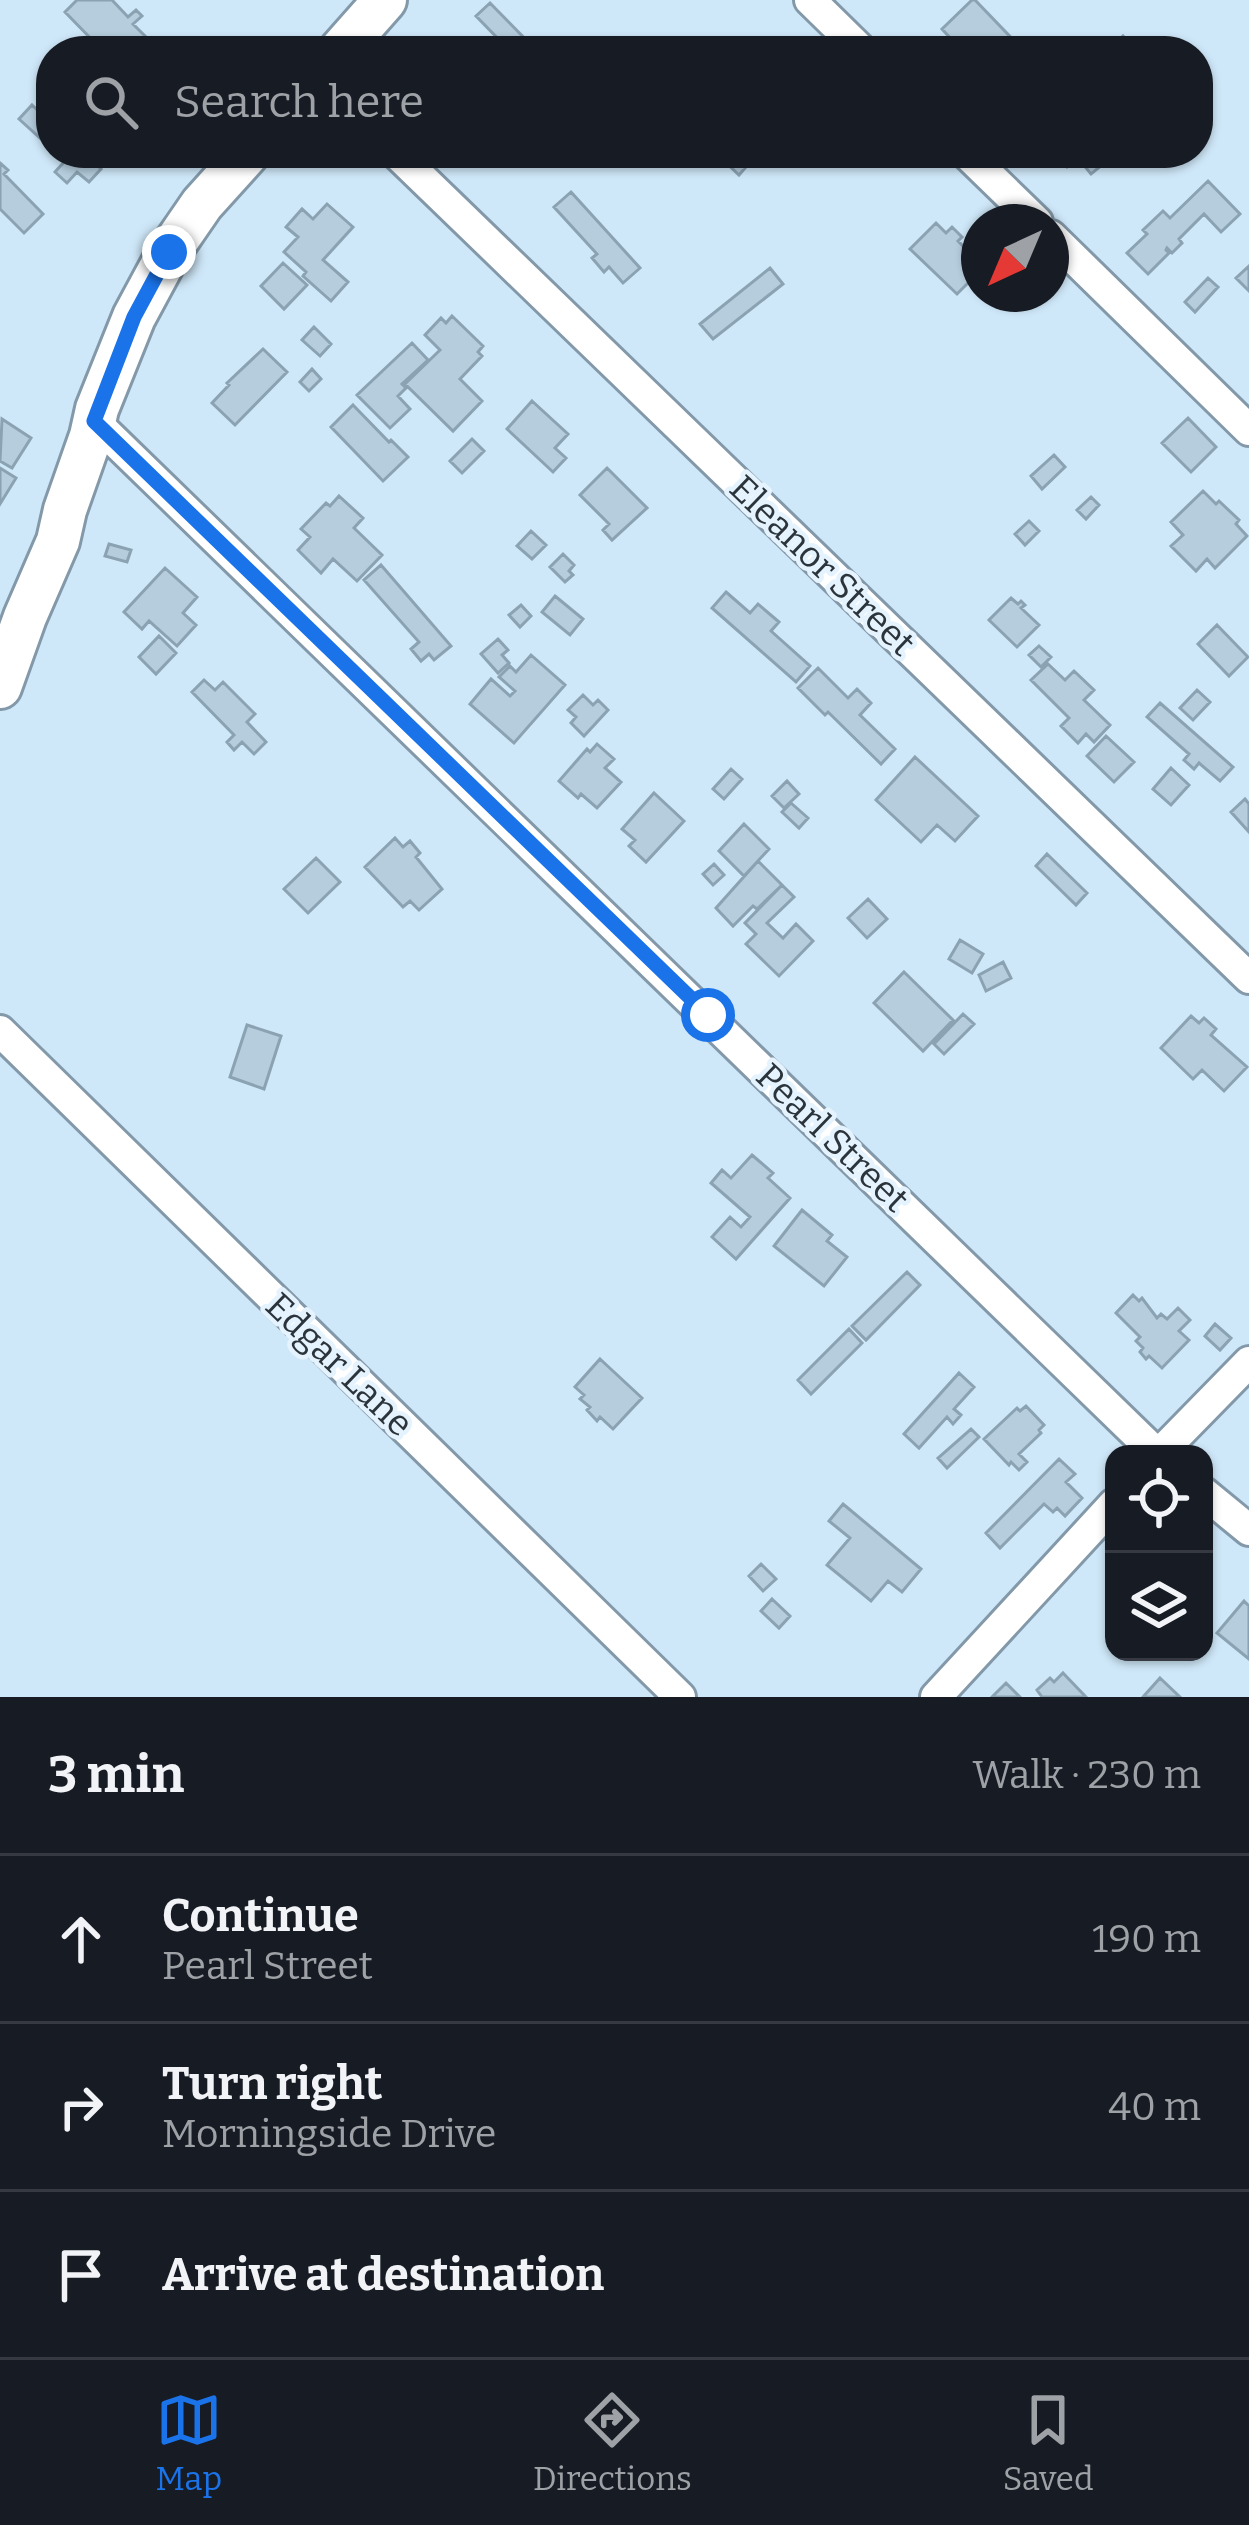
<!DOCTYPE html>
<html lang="en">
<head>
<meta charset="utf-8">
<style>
	:root { --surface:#171b24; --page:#242831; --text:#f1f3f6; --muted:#9ea1a6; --line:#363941; --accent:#1a73e8 }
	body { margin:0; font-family:Bitter,serif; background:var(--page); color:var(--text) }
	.controls { position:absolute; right:36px; bottom:36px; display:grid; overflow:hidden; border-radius:24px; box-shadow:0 3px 9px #0004 }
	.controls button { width:108px; height:108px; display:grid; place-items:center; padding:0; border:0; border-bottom:3px solid var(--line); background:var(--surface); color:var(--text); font:60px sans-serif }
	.compass { position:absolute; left:961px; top:204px; width:108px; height:108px; border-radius:50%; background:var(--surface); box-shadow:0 3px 9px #0004; rotate:224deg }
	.stop { position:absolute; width:36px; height:36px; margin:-27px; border:9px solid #1a73e8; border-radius:50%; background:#fff }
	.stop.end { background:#1a73e8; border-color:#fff; box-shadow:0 3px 12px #0008 }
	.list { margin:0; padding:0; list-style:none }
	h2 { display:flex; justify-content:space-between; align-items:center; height:156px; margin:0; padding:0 48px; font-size:51px }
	h2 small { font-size:39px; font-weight:400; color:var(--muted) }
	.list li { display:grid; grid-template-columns:78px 1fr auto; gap:36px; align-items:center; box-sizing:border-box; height:168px; padding:0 48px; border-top:3px solid var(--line) }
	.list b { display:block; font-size:45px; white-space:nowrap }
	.list p { margin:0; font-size:39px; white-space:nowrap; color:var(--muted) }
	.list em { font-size:39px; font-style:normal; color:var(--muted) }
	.icon { flex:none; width:66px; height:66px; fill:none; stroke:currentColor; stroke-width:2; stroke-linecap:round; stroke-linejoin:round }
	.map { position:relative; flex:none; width:1249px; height:1697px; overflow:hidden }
	.search { position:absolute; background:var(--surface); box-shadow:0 3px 9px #0004; left:36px; right:36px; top:36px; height:132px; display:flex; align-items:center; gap:30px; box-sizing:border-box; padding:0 42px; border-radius:48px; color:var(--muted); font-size:45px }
	.sheet { height:660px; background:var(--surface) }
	nav { display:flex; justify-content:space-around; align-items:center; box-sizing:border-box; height:168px; border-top:3px solid var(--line); background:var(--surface); font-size:33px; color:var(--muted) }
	nav a { display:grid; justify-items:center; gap:6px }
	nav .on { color:var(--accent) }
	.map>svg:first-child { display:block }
	.building { fill:#b5cddd; stroke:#8ba2b2; stroke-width:3 }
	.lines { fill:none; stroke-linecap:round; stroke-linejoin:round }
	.street-casing { stroke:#8399a9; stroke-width:36 }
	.secondary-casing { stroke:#8399a9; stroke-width:48 }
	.street { stroke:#fff; stroke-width:30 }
	.secondary { stroke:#fff; stroke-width:42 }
	.route { stroke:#1a73e8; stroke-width:15 }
	.labels { text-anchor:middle; stroke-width:9; stroke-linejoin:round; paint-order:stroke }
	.street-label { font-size:36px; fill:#2b343b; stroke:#e5f3fe }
</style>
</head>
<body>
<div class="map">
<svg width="1249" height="1697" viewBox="0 0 1249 1697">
	<rect width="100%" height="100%" fill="#cfe8f9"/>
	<path class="building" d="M77 0H112L128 17 136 10 142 16 133 24 148 39 136 51H103L65 12Z
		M972 0H975L1024 51H945L954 42 942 29Z
		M490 3 537 51H510L476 16Z
		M1123 36 1130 45 1122 51H1107Z
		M32 105 51 123V148L19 119Z
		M56 153H84L101 169 89 182 77 172 67 183 55 172 65 161Z
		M716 153H730L745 168 739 175Z
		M1055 153H1117L1091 174 1078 158 1067 167Z
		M0 163 8 170 4 174 43 214 24 233 0 209Z
		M1208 181 1240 214 1221 232 1204 214 1179 239 1182 243 1172 253 1167 248 1166 250 1169 253 1148 274 1127 253 1147 234 1143 230 1163 211 1170 218Z
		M571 192 640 268 623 283 609 267 604 272 592 258 597 254 554 207Z
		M327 204 353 227 323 260 348 282 331 301 303 276 306 272 284 252 298 237 286 227 302 209 313 219Z
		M936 223 946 233 952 227 962 237 958 241 979 262V272L957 294 910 249Z
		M283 263 307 285 284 309 261 286Z
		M1249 266V291L1236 278Z
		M770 268 783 284 713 339 700 324Z
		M1208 278 1218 287 1195 312 1185 302Z
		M452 316 483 346 478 352 482 356 460 379 482 401 453 431 405 384 440 350 425 335 441 318 446 323Z
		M314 327 331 344 320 356 302 340Z
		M412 343 428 360 402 384 406 388 398 396 410 409 390 428 357 395Z
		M263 349 287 372 235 425 212 403 229 385 227 383Z
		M312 369 321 379 309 391 300 382Z
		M532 401 568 434 555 448 566 458 553 472 507 429Z
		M353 405 389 442 391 440 408 457 383 481 331 427Z
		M1188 418 1216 447 1191 472 1162 443Z
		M2 419 31 438 12 468 0 461Z
		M472 439 484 451 462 473 450 461Z
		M1054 455 1065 467 1042 489 1031 476Z
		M0 468 16 478 0 504Z
		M607 468 647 508 612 540 603 530 609 524 580 495Z
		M1203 491 1216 504 1219 501 1239 520 1236 524 1247 536 1215 568 1207 559 1196 571 1171 546 1183 535 1171 522Z
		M339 496 363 518 354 528 382 555 357 581 333 559 321 573 298 550 310 537 301 529 326 503 330 506Z
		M1091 497 1099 505 1086 519 1077 510Z
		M1029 521 1039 531 1025 545 1015 534Z
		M531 531 546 545 532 559 517 546Z
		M109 544 131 550 127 562 105 556Z
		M563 554 574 565 569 571 573 575 565 582 550 567Z
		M381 565 451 646 434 660 429 654 421 661 411 649 419 642 364 580Z
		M165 568 197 597 183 613 196 625 177 646 149 621 142 629 124 612Z
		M726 592 750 613 758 604 779 622 771 631 810 666 796 682 712 608Z
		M555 596 583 619 570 635 542 612Z
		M1011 598 1018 604 1021 601 1025 605 1021 608 1039 625 1017 647 989 620Z
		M521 605 531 616 520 627 509 615Z
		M1217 625 1248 657 1229 676 1198 644Z
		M159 636 176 653 156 674 139 657Z
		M498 639 508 650 502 655 509 663 498 673 481 654Z
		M1039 646 1051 657 1041 667 1029 655Z
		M531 655 565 685 514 743 470 704 491 679 510 696 515 691 499 677 510 666 516 672Z
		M1048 664 1065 680 1074 671 1094 690 1084 700 1110 725 1094 742 1086 734 1078 743 1061 726 1069 718 1031 680Z
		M818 668 848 698 857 689 871 703 860 715 895 749 881 764 828 712 825 715 798 688Z
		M204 680 215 690 223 682 255 714 247 722 266 742 254 754 242 742 234 750 227 742 234 735 192 692Z
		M1197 690 1210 702 1193 720 1180 708Z
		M583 695 593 705 598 700 608 710 584 736 571 723 576 717 568 710Z
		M1160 703 1233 767 1220 781 1199 763 1194 769 1184 760 1189 754 1147 717Z
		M1106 736 1134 762 1114 782 1087 756Z
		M597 744 614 759 605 768 621 782 597 808 581 794 578 798 559 781 587 749 590 752Z
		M915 757 978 816 955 841 937 825 921 842 876 800Z
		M1171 768 1189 785 1171 805 1153 789Z
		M731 769 742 779 724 799 713 789Z
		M787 781 799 794 784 808 772 796Z
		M654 793 684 821 646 862 629 846 635 840 622 829Z
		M1245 799 1249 804V832L1231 812Z
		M791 803 808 818 799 828 782 812Z
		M744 824 769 849 744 876 719 851Z
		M395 838 403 847 410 841 420 853 416 857 442 889 419 910 410 901 403 907 365 867Z
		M1047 854 1087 893 1076 905 1036 866Z
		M316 858 340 882 308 913 284 889Z
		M758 861 782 885 757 909 753 906 733 926 716 908Z
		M714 864 724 875 713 885 703 874Z
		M782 885 794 897 767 923 783 938 796 924 813 941 779 976 746 944 756 934 745 923Z
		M868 899 887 919 867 938 848 918Z
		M960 940 983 954 972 973 949 959Z
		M1003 962 1011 978 986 991 979 975Z
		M904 972 953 1020 923 1051 874 1003Z
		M963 1014 974 1024 944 1054 934 1044Z
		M1191 1016 1199 1023 1204 1018 1216 1029 1211 1035 1247 1067 1224 1091 1202 1070 1193 1079 1161 1048Z
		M247 1025 281 1036 264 1089 230 1077Z
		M752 1155 773 1173 768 1178 790 1198 736 1259 712 1237 730 1217 741 1227 750 1217 711 1183 722 1170 731 1178Z
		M802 1210 832 1235 827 1241 847 1257 824 1286 774 1246Z
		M907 1272 920 1285 866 1340 852 1326Z
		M1133 1295 1139 1301 1142 1298 1157 1318 1161 1314 1167 1319 1178 1308 1190 1320 1179 1331 1189 1340 1162 1368 1149 1356 1146 1359 1140 1352 1143 1348 1136 1341 1140 1337 1116 1313Z
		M1215 1324 1231 1338 1220 1350 1205 1336Z
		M849 1329 862 1343 811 1394 798 1380Z
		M600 1359 642 1398 613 1429 600 1417 597 1421 587 1410 590 1407 580 1399 584 1395 575 1387Z
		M959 1373 974 1387 954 1409 961 1415 953 1424 947 1417 919 1448 904 1434Z
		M1026 1406 1044 1425 1039 1430 1041 1433 1019 1454 1027 1462 1019 1470 1011 1462 1009 1465 984 1439 1017 1408 1020 1411Z
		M971 1429 979 1437 947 1468 938 1458Z
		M1059 1459 1075 1474 1066 1482 1082 1498 1065 1516 1057 1508 1053 1512 1044 1504 1000 1548 986 1533Z
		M843 1504 921 1569 902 1592 888 1581 871 1601 827 1565 850 1538 829 1521Z
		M761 1564 776 1579 763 1591 749 1576Z
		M772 1599 790 1616 779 1628 761 1611Z
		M1244 1601 1249 1606V1659L1217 1633Z
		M1063 1673 1086 1697H1042L1037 1690 1050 1678 1054 1682Z
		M1160 1678 1180 1697H1143Z
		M1006 1683 1020 1697H992Z"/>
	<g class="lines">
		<defs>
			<path id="street" d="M810 0 862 51
				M396 153 1249 978
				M966 153 1037 222
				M1051 236 1249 430
				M94 421 1157 1454
				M0 1031 680 1697
				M1159 1454 1249 1362
				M1204 1493 1249 1530
				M936 1697 1114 1504"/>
			<path id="secondary" d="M340 51 385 0
				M0 687 25 617 58 541 65 510 91 436 97 409 134 317 169 252 202 204 248 153"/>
		</defs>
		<use href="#street" class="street-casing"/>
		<use href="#secondary" class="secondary-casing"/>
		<use href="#street" class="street"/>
		<use href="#secondary" class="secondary"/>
	</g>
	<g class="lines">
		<path class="route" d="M169 252 134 317 94 421 708 1015"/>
	</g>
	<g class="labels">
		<g class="street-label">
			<text transform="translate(823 565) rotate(44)" y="13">Eleanor Street</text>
			<text transform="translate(833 1137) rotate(44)" y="13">Pearl Street</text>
			<text transform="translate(340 1364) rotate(44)" y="13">Edgar Lane</text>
		</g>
	</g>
</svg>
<div class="controls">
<button><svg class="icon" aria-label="locate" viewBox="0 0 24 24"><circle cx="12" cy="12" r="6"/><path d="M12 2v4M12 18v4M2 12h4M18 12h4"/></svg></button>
<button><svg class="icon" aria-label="layers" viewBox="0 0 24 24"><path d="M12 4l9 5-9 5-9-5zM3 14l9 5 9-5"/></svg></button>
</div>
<svg class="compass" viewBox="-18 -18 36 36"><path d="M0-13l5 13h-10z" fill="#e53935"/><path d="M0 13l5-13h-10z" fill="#9ea1a6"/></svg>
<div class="stop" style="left:708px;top:1015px"></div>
<div class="stop end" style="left:169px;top:252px"></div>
<div class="search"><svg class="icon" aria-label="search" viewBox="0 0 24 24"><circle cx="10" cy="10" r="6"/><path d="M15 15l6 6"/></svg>Search here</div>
</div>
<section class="sheet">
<h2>3 min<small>Walk · 230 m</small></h2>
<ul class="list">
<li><svg class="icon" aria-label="ahead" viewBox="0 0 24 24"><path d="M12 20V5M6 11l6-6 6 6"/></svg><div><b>Continue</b><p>Pearl Street</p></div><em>190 m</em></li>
<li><svg class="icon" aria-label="right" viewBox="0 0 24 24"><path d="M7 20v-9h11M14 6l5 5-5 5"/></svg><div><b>Turn right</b><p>Morningside Drive</p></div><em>40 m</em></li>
<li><svg class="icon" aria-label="arrive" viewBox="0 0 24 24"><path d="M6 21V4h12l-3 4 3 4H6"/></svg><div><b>Arrive at destination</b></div></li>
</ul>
</section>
<nav>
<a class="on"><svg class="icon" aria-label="map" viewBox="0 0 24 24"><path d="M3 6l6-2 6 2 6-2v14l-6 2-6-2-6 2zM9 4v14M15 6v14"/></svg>Map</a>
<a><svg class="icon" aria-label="directions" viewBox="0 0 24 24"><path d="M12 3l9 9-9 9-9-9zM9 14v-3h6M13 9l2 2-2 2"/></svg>Directions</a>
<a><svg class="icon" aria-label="saved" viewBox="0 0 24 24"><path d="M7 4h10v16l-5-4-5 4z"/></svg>Saved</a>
</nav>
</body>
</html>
